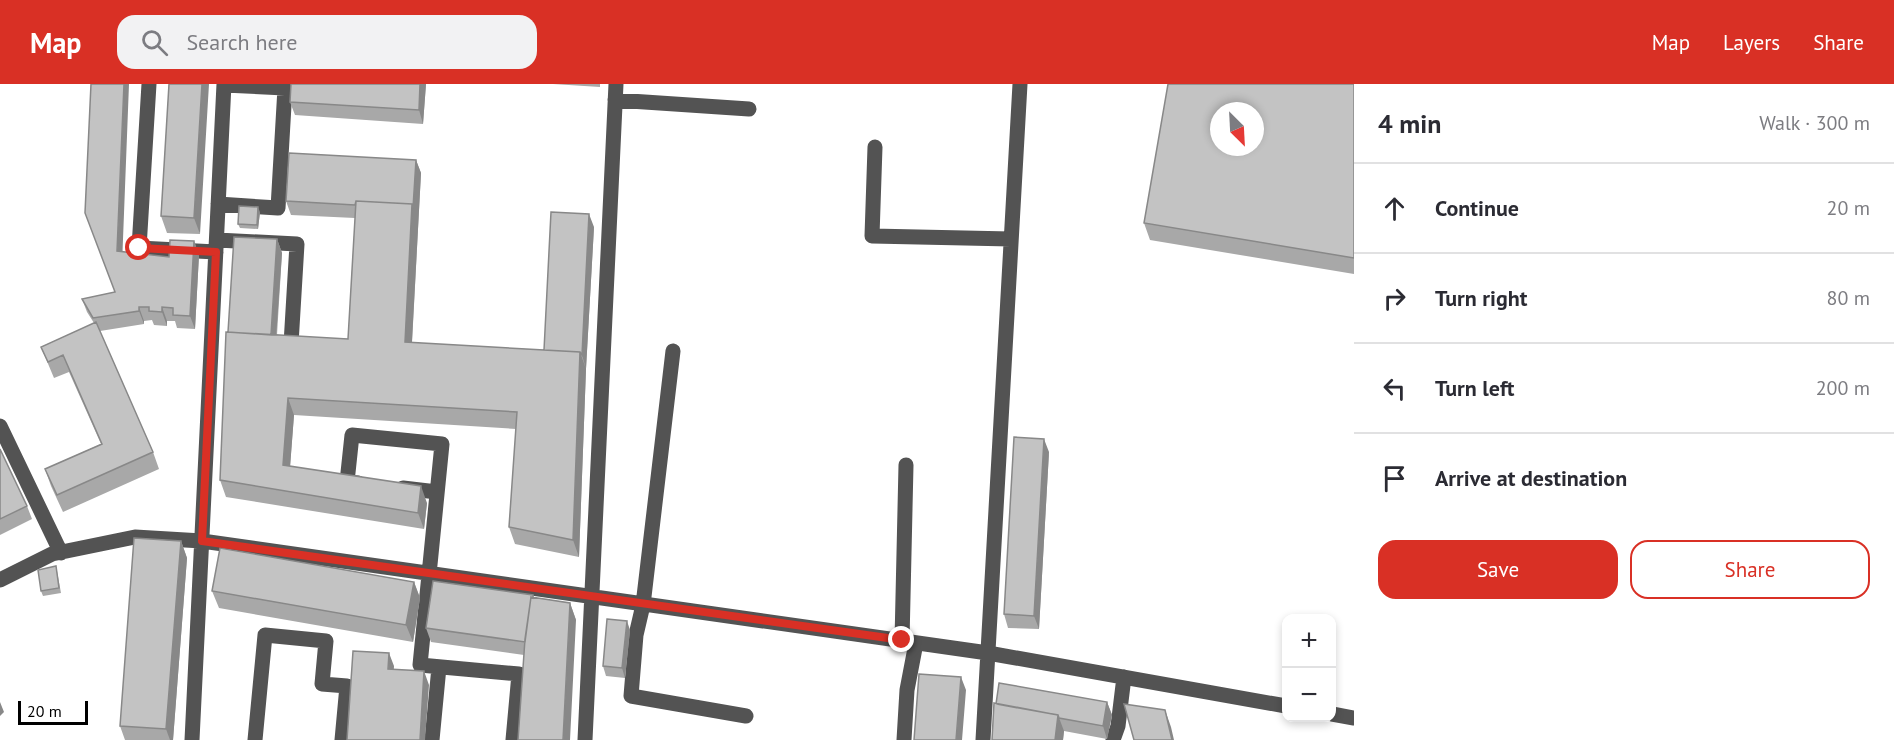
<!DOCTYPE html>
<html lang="en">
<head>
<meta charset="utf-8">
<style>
	:root { --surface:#fff; --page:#f2f2f3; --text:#2b2b33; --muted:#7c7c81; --line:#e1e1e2; --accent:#d93025 }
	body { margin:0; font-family:"PT Sans",sans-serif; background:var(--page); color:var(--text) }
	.controls { position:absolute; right:18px; bottom:18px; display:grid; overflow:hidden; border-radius:12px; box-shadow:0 3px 9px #0003 }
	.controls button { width:54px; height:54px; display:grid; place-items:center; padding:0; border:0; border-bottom:2px solid var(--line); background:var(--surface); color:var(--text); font:30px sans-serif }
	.compass { position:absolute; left:1210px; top:18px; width:54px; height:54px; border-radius:50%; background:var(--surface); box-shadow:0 3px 9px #0003; rotate:156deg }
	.scale { position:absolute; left:18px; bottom:15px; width:70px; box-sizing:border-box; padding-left:6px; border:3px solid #000; border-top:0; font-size:16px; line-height:21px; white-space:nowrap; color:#000; -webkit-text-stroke:4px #fff; paint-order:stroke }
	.stop { position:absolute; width:18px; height:18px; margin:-14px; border:4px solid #d93025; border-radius:50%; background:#fff }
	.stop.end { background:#d93025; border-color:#fff; box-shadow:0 2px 6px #0008 }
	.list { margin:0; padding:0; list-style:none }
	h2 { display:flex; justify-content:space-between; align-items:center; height:78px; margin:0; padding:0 24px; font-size:26px }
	h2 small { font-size:20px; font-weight:400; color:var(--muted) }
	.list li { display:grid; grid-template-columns:39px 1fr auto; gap:18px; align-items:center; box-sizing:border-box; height:90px; padding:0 24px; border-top:2px solid var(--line) }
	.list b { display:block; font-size:22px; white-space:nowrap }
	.list em { font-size:20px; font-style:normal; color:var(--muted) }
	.actions { display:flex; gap:12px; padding:18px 24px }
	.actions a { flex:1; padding:14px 0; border:2px solid var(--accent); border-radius:18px; text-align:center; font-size:21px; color:var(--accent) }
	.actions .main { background:var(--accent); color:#fff }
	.icon { flex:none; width:33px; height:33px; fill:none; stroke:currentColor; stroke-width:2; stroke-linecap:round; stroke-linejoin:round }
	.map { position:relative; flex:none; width:1354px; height:656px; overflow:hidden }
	header { display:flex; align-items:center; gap:36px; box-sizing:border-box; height:84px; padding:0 30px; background:var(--accent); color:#fff }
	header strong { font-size:28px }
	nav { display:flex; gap:33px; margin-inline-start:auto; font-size:21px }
	.search { width:420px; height:54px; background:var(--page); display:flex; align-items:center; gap:15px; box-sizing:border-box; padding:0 21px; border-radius:18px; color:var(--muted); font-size:22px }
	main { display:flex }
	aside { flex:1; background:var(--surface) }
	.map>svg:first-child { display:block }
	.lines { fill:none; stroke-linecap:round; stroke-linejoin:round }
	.minor { stroke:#535353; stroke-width:15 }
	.wall { fill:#a8a8a8 }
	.shaded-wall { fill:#888 }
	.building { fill:#c3c3c3; stroke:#888; stroke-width:1.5; fill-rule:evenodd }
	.route { stroke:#d93025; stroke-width:8 }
</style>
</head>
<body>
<header>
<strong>Map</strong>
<div class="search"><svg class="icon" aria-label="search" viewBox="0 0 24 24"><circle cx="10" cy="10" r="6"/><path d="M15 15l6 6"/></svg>Search here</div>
<nav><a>Map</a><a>Layers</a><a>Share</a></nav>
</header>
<main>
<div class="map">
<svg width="1354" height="656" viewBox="0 0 1354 656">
	<rect width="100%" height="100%" fill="#fff"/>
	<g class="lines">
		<path class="minor" d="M149 0 139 164 216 168
			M615 16 749 25
			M875 63 872 152 1011 155
			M218 120 278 124 285 4 224 1
			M217 156 297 160 291 260
			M673 267 643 521 636 551 631 612 746 632
			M0 342 61 469
			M358 399 347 398 352 351 442 360 420 581 519 590 513 656
			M403 404 437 408
			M0 496 52 470 135 453 202 457 988 569 1286 622
			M902 557 906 381
			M1332 630 1354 634
			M192 656 224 0
			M255 656 265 551 326 557 322 600 347 602 342 656
			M432 656 439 583
			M585 656 616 0
			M904 656 907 606 916 559
			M983 656 1020 0
			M1113 656 1118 642 1124 593"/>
	</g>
	<path class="wall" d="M169 0 200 150 167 149 161 132Z
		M426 0 423 40 295 31 290 18Z
		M553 0H600V3Z
		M1354 0V190L1150 156 1144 139Z
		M416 76 421 89 412 259 544 266 594 143 586 285 579 473 515 460 509 443 516 345 294 331 290 382 427 419 424 445 226 413 220 396 228 248 277 155 282 169 277 251 348 255 355 134 291 131 286 117Z
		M260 128 258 145 240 144 238 140Z
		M194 157 199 171 195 245 177 244 175 237H167V242L154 241 152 236 144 237V240L100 247 153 368 159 385 63 428 51 402 45 385 101 360 69 288 54 294 41 263 94 239 87 228 82 215 115 208 122 168 169 173Z
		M0 365 27 422 32 435 0 451Z
		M1049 368 1039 545 1008 544 1004 530Z
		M181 457 187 474 173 656H125L120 642Z
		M56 482 57 487 61 509 43 512 41 507Z
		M414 498 420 514 413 558 219 524 212 507Z
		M533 511 534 514 570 519 576 536 524 571 431 558 426 544Z
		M630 546 625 594 606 592 603 582Z
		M1107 618 1112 631 1107 655 1064 647 1063 656H992Z"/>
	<path class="shaded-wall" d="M124 0H129L122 181 117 167Z
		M202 0H209L200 150 194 134Z
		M420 0H426L423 40 419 26Z
		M416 76 421 89 411 275 405 258 412 120Z
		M258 123 260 128 258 145 257 141Z
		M589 130 594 143 586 285 582 271Z
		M277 155 282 169 275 268 271 254Z
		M194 157 199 171 195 245 190 232Z
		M139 223 144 237V240L139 227Z
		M162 223 167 237V242L162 228Z
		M580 268 586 285 579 473 573 456Z
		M288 314 294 331 289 397 283 381Z
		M1044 355 1049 368 1039 545 1034 532Z
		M421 402 427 419 424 445 418 429Z
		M181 457 187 474 173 656H170L166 645Z
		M414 498 420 514 413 558 406 541Z
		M570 519 576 536 570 656H563Z
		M627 537 630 546 625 594 622 584Z
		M389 569 394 582 393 599 388 585Z
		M424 587 429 601 425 656H420Z
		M961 593 966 606 962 656H956Z
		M0 618 4 628 0 632Z
		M1107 618 1112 631 1107 655 1103 642Z
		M1165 626 1171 643 1174 656H1172Z
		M1058 631 1064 647 1063 656H1055Z"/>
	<path class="building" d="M91 0H124L117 167 169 173 170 156 194 157 190 232 173 231V224L162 223V228L149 227V223H139V227L93 234 82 215 115 208 85 129Z
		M169 0H202L194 134 161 132Z
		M291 0H420L419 26 290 18Z
		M1168 0H1354V174L1144 139ZM1219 27H1255V63H1219Z
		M289 69 416 76 413 124 412 120 356 117 355 121 286 117Z
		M356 117 412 120 405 258 580 268 573 456 509 443 517 328 288 314 283 381 421 402 418 429 220 396 226 248 348 255Z
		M239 122 258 123 257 141 238 140Z
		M551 128 589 130 582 271 580 268 544 266Z
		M234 153 277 155 271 251 228 248Z
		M96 238 153 368 57 411 45 385 102 360 63 271 48 278 41 263Z
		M1014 353 1044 355 1034 532 1004 530Z
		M0 365 27 422 0 435Z
		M134 454 181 457 166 645 120 642Z
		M220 464 414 498 406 541 212 507Z
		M56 482 59 504 41 507 38 486Z
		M433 497 533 511V514L531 513 525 558 426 544Z
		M531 513 570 519 563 656H518L525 555Z
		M607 535 627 537 622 584 603 582Z
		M353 567 389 569 388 585 424 587 420 656H347Z
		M919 590 961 593 956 656H914Z
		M999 599 1107 618 1103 642 1059 634 1058 631 996 620Z
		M994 619 1058 631 1055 656H992Z
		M1124 620 1165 626 1172 656H1134Z"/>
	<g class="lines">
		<path class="route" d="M139 164 216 168 202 457 902 556"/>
	</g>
</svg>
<div class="controls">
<button>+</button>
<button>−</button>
</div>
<svg class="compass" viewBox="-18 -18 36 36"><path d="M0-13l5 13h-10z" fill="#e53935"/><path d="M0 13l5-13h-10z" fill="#7c7c81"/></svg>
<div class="scale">20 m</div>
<div class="stop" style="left:139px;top:164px"></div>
<div class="stop end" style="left:902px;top:556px"></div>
</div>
<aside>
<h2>4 min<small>Walk · 300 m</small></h2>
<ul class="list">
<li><svg class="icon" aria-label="ahead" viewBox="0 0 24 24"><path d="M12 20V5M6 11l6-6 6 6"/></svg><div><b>Continue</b></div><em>20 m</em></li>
<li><svg class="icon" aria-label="right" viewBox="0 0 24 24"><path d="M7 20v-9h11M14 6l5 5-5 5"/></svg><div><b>Turn right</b></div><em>80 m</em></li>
<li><svg class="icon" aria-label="left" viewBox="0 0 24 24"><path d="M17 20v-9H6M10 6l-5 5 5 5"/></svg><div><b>Turn left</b></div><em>200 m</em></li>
<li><svg class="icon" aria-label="arrive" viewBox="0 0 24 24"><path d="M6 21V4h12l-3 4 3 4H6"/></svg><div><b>Arrive at destination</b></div></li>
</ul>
<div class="actions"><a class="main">Save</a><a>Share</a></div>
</aside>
</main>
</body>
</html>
